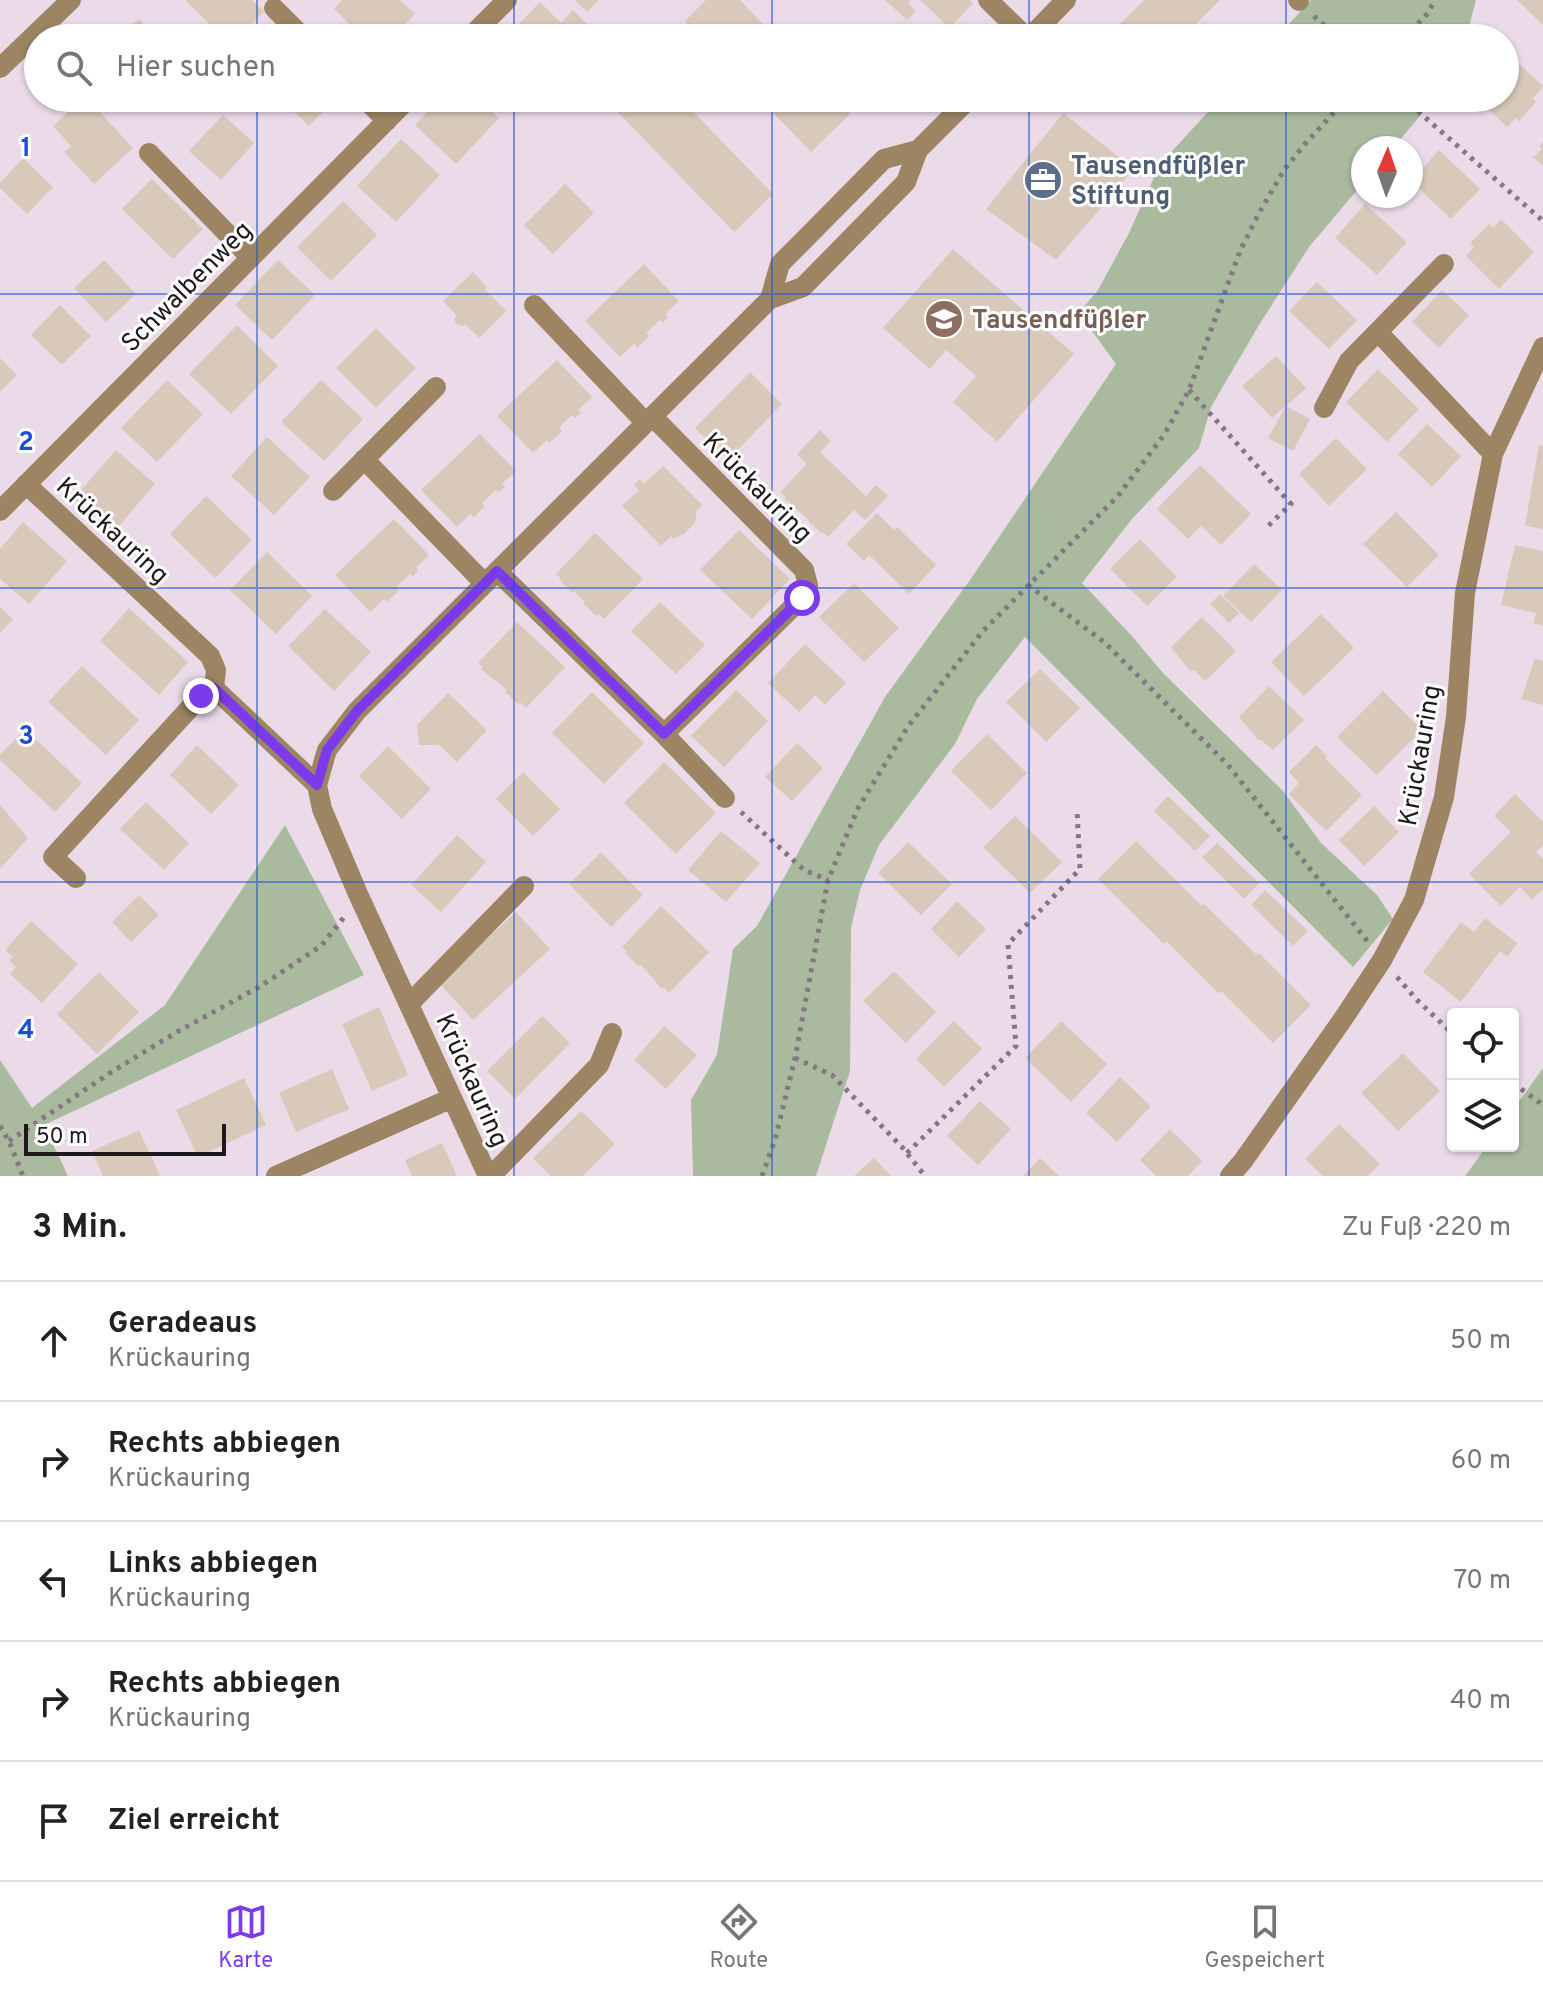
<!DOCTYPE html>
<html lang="de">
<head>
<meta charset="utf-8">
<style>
	:root { --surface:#fff; --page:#f2f2f2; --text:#222; --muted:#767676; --line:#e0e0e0; --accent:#7c3aed }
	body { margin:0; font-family:Overpass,sans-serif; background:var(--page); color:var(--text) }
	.controls { position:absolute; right:24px; bottom:24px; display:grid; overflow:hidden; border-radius:8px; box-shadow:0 2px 6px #0004 }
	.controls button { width:72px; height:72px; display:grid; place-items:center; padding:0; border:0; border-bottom:2px solid var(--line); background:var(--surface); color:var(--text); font:40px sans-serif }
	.compass { position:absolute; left:1351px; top:136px; width:72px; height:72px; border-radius:50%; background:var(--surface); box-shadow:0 2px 6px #0004; rotate:2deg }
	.scale { position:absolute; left:24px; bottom:20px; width:202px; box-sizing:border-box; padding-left:8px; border:4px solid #1f191e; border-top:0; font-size:22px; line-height:28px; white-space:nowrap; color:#1f191e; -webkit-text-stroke:6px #fff; paint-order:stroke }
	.stop { position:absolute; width:24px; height:24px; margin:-18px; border:6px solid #7c3aed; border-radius:50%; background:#fff }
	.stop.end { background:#7c3aed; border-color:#fff; box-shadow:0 2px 8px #0008 }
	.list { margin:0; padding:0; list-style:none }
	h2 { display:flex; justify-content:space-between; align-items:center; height:104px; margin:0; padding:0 32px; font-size:34px }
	h2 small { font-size:26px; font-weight:400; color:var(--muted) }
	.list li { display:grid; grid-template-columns:52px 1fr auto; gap:24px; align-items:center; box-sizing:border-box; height:120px; padding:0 32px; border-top:2px solid var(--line) }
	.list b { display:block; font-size:30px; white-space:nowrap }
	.list p { margin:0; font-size:26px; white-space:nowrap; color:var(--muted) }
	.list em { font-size:26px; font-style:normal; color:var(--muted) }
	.icon { flex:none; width:44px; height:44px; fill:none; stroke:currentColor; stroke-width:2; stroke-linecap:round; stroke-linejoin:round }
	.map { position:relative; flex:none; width:1543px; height:1176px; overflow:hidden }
	.search { position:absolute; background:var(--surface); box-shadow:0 2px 6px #0004; left:24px; right:24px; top:24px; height:88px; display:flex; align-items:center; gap:20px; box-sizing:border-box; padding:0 28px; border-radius:44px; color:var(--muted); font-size:30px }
	.sheet { height:704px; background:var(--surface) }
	nav { display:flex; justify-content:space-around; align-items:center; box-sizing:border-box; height:112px; border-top:2px solid var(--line); background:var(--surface); font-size:22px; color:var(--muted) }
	nav a { display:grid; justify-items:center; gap:4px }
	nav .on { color:var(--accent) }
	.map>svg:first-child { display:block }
	.green { fill:#a9ba9e }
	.building { fill:#d8c9bb }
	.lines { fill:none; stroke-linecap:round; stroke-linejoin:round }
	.path { stroke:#837881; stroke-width:5; stroke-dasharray:4 6; stroke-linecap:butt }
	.minor { stroke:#9d8563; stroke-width:20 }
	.route { stroke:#7c3aed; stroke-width:10 }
	.grid { fill:none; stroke:#1d4ed8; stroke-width:2; stroke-opacity:0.55 }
	.labels { text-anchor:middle; stroke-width:6; stroke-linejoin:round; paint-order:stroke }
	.service-label { font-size:26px; font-weight:bold; fill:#4e5e75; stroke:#fff; text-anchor:start }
	.street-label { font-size:26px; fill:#1f191e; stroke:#fff }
	.education-label { font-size:26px; font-weight:bold; fill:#785e54; stroke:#fff; text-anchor:start }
	.grid-label { font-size:26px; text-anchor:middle; font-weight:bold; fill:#1d4ed8; stroke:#fff; stroke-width:6; stroke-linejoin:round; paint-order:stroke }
</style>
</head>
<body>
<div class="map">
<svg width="1543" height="1176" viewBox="0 0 1543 1176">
	<rect width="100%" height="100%" fill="#ebdbe9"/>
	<path class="green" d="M1311 0H1476L1466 38H1276Z
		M1221 98H1435L1393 148H1363V183L1309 247 1259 325 1211 407 1199 448 1132 519 1082 583 1131 635 1163 673 1283 791 1321 843 1377 895 1393 919 1353 967 1025 637 977 699 955 744 879 845 860 890 851 928 850 1071 816 1176H693L691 1100 717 1055 733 949 757 926 885 697 970 580 1116 364 1079 313 1098 290 1129 233 1160 164Z
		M285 825 364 975 44 1125 68 1176H0V1060L32 1108 165 1005Z
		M1543 1068V1176H1465L1487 1146H1513V1110Z"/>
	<path class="building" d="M185 0H252L264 11 238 38H224Z
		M342 0H400L415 14 392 38H364L334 9Z
		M575 0H599L587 12Z
		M706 0H740L776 38H701L685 21Z
		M885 0H911L908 3 916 11 907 20Z
		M920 0H970L973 3 950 28Z
		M1144 0H1220L1182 38H1106Z
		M1517 0H1543V25Z
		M540 2 561 23 573 10 601 38H522L514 29Z
		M139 19 158 38H119Z
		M909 24 924 38H895Z
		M1505 51 1543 86 1533 99 1536 102 1519 121 1516 118 1507 127 1487 108 1484 111 1480 108 1477 105 1480 102 1476 98H1505Z
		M83 98H87L133 148 94 184 64 152 71 146 53 126Z
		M280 98H336L309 126Z
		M440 98H478L499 118 456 164 415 125Z
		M610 98H680L773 194 734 232 607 101Z
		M759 98H835L850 114 811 152Z
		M1063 113 1134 169 1056 260 986 209Z
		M223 115 254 143 221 180 189 151Z
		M401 139 440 175 396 222 357 186Z
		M1543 142V166L1533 157 1542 149 1539 146Z
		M1439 150 1480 189 1451 219 1411 181Z
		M23 158 53 187 27 214 0 188V183Z
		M152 179 203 229 173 259 122 209Z
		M565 184 594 213 553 254 524 225Z
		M343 201 377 235 331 281 297 247Z
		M1365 204 1407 242 1377 275 1335 238Z
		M1501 219 1534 252 1499 289 1466 256 1474 247 1470 243 1489 224 1493 228Z
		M953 249 1074 354 997 442 953 402 976 376 946 350 930 369 883 328Z
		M104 260 136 294 106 322 74 288Z
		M278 260 315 295 272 340 235 305Z
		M644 264 679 301 665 314 668 317 663 323 660 320 646 333 649 336 637 348 634 344 620 357 585 321Z
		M473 272 487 287 485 289 506 311 479 338 465 324 463 326 455 323V318L457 316 443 301Z
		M1317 282 1357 320 1329 349 1289 311Z
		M1442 290 1469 315 1439 348 1412 322Z
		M60 305 91 336 62 365 31 335Z
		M237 325 278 366 231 414 189 374Z
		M376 328 416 368 376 408 336 368Z
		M1276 356 1306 388 1286 406 1310 419 1293 451 1268 438 1286 406 1272 418 1242 386Z
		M0 358 17 375 0 392Z
		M557 360 592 397 578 410 581 413 575 418 572 415 559 428 562 431 556 437 549 443 547 440 533 453 497 416Z
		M1378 369 1419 409 1387 442 1346 402Z
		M750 372 782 404 728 460 695 428Z
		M167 380 203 414 157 462 121 428Z
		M321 380 363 419 324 461 281 422Z
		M1427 424 1461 456 1432 487 1398 454Z
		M820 430 831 441 820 452 866 496 876 485 888 496 865 520 854 510 828 537 822 532 821 533 808 521 809 520 784 498 786 497 780 492 807 464 797 454Z
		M480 434 516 471 502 484 505 487 499 492 496 490 482 503 485 506 474 517 470 514 457 527 421 490Z
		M267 437 310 477 274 515 231 476Z
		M1336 438 1367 469 1329 506 1299 474Z
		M1539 445 1543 446V529L1525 526Z
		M116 450 155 484 112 534 73 499Z
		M1200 465 1251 514 1221 545 1201 526 1188 539 1157 509Z
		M663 466 702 505 696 512V519L693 525 684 534 673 539 671 536 661 546 622 506 639 490 634 485 640 479 644 484Z
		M206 496 252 540 215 578 170 534Z
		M1396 512 1439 555 1407 587 1363 544Z
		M877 513 894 530 897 527 936 565 909 594 869 555 864 561 846 544Z
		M394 519 429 555 416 568 418 571 413 577 410 574 396 587 399 590 387 602 384 599 370 612 335 575Z
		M23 522 67 561 29 604 0 579V549Z
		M739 530 790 579 752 619 700 570Z
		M595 533 643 579 604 619 598 614 596 616 583 603 585 602 574 591 572 593 560 580 561 579 556 574Z
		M1140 539 1177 577 1147 606 1110 569Z
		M1515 545 1543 551V626L1533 623 1536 613 1501 605Z
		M267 552 312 596 276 634 230 590Z
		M1254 564 1282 590 1251 622 1223 596Z
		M854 583 899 628 864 662 819 617Z
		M1220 594 1239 613 1229 623 1210 604Z
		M660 602 705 645 676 674 631 631Z
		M0 607 13 619 0 633Z
		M129 608 188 662 159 695 100 641Z
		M325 609 371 652 334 691 288 646Z
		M1321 614 1354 648 1304 696 1271 662Z
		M1202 617 1236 651 1205 681 1194 670 1190 671 1171 647Z
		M517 622 565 667 526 708 520 702 518 704 505 692 507 690 481 669 483 667 478 663Z
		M805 644 846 683 825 705 815 695 799 712 768 683Z
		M1535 658 1543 661V705L1521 699Z
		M82 666 139 720 106 755 48 702Z
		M1040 669 1080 708 1046 742 1006 702Z
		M1269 686 1304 720 1273 750 1261 740H1258L1239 717Z
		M736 690 768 721 724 767 691 736Z
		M1383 691 1422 730 1377 775 1337 737Z
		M592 692 644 743 604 784 552 733Z
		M448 693 487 730 457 762 439 745H419L417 725Z
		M25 729 82 783 55 812 0 760V755Z
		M987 734 1027 773 991 810 951 771Z
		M797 743 823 768 792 801 765 777Z
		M197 745 239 785 211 814 170 775Z
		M1316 745 1327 756 1325 758 1362 795 1326 831 1289 794 1299 783 1289 772Z
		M388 746 431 789 402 819 359 776Z
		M664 762 716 813 676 854 624 803Z
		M523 772 560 809 533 836 496 799Z
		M1515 794 1543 822V845L1536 852 1543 859V889L1532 900 1520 887 1501 906 1469 874 1511 832 1494 816Z
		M1168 796 1210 836 1195 851 1154 811Z
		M146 802 189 843 164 870 120 829Z
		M0 805 28 838 0 869Z
		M1374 806 1399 832 1364 866 1339 840Z
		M1015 816 1062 862 1030 893 983 847Z
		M721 831 760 863 726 902 688 870Z
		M457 835 486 862 441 912 411 885Z
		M1136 841 1202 906 1204 904 1257 955 1259 953 1311 1005 1273 1043 1221 991 1218 993 1166 941 1164 944 1098 879Z
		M908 842 952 884 921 915 878 873Z
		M1217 843 1259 883 1244 899 1202 857Z
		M601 852 643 895 611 927 569 884Z
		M1265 890 1308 931 1293 946 1251 905Z
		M139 895 159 915 131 942 112 922Z
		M957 901 986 929 959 957 931 929Z
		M661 906 709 952 669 993 663 987 662 989 640 964 638 966 625 953 627 952 622 947Z
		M516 912 550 949 473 1020 439 983Z
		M1485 918 1517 943 1507 957 1500 951 1461 1002 1423 972 1461 922 1474 932Z
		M31 921 78 964 42 1003 10 974 16 967 9 960 13 957 5 950Z
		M894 971 936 1012 906 1043 863 1001Z
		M99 972 139 1012 97 1054 57 1014Z
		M379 1007 408 1075 372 1091 342 1024Z
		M542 1016 570 1043 515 1099 487 1071Z
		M954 1021 982 1049 944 1087 916 1059Z
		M1061 1021 1107 1064 1071 1102 1025 1058Z
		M664 1026 697 1055 666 1089 634 1060Z
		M1403 1053 1440 1091 1398 1131 1361 1093Z
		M332 1069 349 1109 296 1132 279 1093Z
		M1120 1077 1151 1106 1117 1142 1086 1113Z
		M244 1078 266 1125 198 1157 176 1110Z
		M980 1101 1011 1129 978 1165 947 1136Z
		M581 1111 615 1144 583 1176H551L533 1158Z
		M1339 1124 1380 1164 1368 1176H1323L1305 1159Z
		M1170 1129 1202 1161 1188 1176H1156L1140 1160Z
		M139 1130 160 1176H103L92 1151Z
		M442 1143 457 1176H412L405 1160Z
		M874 1158 891 1176H854Z
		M1040 1158 1059 1176H1023Z"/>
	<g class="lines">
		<path class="path" d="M1314 16 1337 38
			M1404 38 1428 13 1435 0
			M1403 98 1543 221
			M1189 390 1291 504 1266 528
			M1028 585 1104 642 1228 765 1368 942
			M741 812 804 870 828 880
			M1397 977 1416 999 1453 1034
			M795 1058 832 1075 902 1147 925 1176
			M1513 1083 1543 1105
			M0 1126 9 1141 23 1176
			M9 1141 113 1071 177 1032 259 987 321 946 345 916
			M907 1153 1016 1046 1008 944 1080 869 1077 810
			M762 1176 775 1140 795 1058 828 880 858 808 909 725 983 631 1117 497 1164 435 1189 390 1240 251 1259 213 1284 170 1305 144 1347 98"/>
		<path class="minor" d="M988 0 1027 38
			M1298 0 1299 1
			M274 8 304 38
			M469 38 507 0
			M1029 38 1066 0
			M0 68 71 0
			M364 98 387 121
			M149 153 251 258
			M770 299 780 264 805 239 884 159 918 150
			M534 305 646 423
			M1378 332 1493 454
			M1324 408 1349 361 1444 264
			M653 417 804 570 808 585 802 598 664 734
			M364 459 484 583
			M26 484 210 656 216 670 214 688
			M333 491 436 387
			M0 511 409 98
			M497 571 664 734 725 798
			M76 878 53 857 201 696 214 688 317 785
			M410 1003 524 886
			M276 1176 452 1098
			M488 1176 358 894 322 809 317 785 327 750 357 711 770 299 803 287 906 182 918 150 970 98
			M491 1176 599 1065 612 1033
			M1230 1176 1243 1161 1343 1019 1382 960 1414 900 1444 797 1456 717 1465 593 1493 454 1543 347"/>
	</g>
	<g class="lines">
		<path class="route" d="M201 696 214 688 317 785 327 750 357 711 497 571 664 734 802 598"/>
	</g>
	<path class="grid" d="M257 0V38M514 0V38M772 0V38M1029 0V38M1286 0V38M257 98V1176M514 98V1176M772 98V1176M1029 98V1176M1286 98V1176M0 294H1543M0 588H1543M0 882H1543"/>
	<defs>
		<symbol id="office-disc" viewBox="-11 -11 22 22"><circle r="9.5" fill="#5c6f8a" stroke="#fff"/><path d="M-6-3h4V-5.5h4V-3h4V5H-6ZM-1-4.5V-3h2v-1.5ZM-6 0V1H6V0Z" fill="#fff"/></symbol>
		<symbol id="school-disc" viewBox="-11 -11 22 22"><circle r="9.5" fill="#8d6e63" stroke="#fff"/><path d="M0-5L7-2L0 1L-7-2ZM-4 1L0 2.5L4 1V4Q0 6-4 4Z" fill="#fff"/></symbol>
	</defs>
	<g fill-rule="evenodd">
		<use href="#office-disc" x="1021" y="158" width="44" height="44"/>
		<use href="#school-disc" x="922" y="297" width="44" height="44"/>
	</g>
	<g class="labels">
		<g class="service-label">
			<text x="1071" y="174">Tausendfüßler<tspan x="1071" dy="30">Stiftung</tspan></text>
		</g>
		<g class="street-label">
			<text transform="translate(186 286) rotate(-45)" y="9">Schwalbenweg</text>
			<text transform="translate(758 487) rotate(45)" y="9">Krückauring</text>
			<text transform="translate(113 530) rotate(43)" y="9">Krückauring</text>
			<text transform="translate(1419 755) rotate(-80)" y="9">Krückauring</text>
			<text transform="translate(473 1080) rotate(66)" y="9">Krückauring</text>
		</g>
		<g class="education-label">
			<text x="972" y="328">Tausendfüßler</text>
		</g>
	</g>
	<g class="grid-label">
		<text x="26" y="156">1</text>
		<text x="26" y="450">2</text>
		<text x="26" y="744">3</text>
		<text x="26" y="1038">4</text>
	</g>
</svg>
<div class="controls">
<button><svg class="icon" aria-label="locate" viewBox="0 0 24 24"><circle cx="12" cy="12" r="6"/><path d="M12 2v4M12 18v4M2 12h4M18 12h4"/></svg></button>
<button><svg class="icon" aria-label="layers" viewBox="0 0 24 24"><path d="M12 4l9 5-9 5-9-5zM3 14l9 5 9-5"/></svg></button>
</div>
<svg class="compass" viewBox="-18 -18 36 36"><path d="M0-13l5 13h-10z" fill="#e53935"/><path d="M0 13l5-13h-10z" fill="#767676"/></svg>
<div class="scale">50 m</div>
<div class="stop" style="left:802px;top:598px"></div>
<div class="stop end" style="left:201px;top:696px"></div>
<div class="search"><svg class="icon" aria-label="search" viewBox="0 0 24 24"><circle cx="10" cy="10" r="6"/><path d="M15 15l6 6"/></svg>Hier suchen</div>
</div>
<section class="sheet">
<h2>3 Min.<small>Zu Fuß · 220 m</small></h2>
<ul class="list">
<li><svg class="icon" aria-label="ahead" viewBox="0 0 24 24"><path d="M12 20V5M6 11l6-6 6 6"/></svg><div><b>Geradeaus</b><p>Krückauring</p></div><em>50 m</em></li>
<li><svg class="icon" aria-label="right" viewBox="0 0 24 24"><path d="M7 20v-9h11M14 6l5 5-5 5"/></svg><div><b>Rechts abbiegen</b><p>Krückauring</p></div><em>60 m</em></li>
<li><svg class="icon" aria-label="left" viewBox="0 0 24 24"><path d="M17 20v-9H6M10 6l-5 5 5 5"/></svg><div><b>Links abbiegen</b><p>Krückauring</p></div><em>70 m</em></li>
<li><svg class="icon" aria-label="right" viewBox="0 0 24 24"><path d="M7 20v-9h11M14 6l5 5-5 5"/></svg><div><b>Rechts abbiegen</b><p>Krückauring</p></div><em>40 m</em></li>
<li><svg class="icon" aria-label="arrive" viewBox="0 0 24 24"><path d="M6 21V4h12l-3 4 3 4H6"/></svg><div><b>Ziel erreicht</b></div></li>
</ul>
</section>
<nav>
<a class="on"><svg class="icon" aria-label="map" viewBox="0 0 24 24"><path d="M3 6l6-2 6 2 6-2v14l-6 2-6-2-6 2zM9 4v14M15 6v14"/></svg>Karte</a>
<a><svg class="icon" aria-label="directions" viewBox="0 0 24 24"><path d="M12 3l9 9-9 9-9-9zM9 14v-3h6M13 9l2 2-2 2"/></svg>Route</a>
<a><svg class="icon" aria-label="saved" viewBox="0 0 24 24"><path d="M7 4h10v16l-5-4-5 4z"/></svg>Gespeichert</a>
</nav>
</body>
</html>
